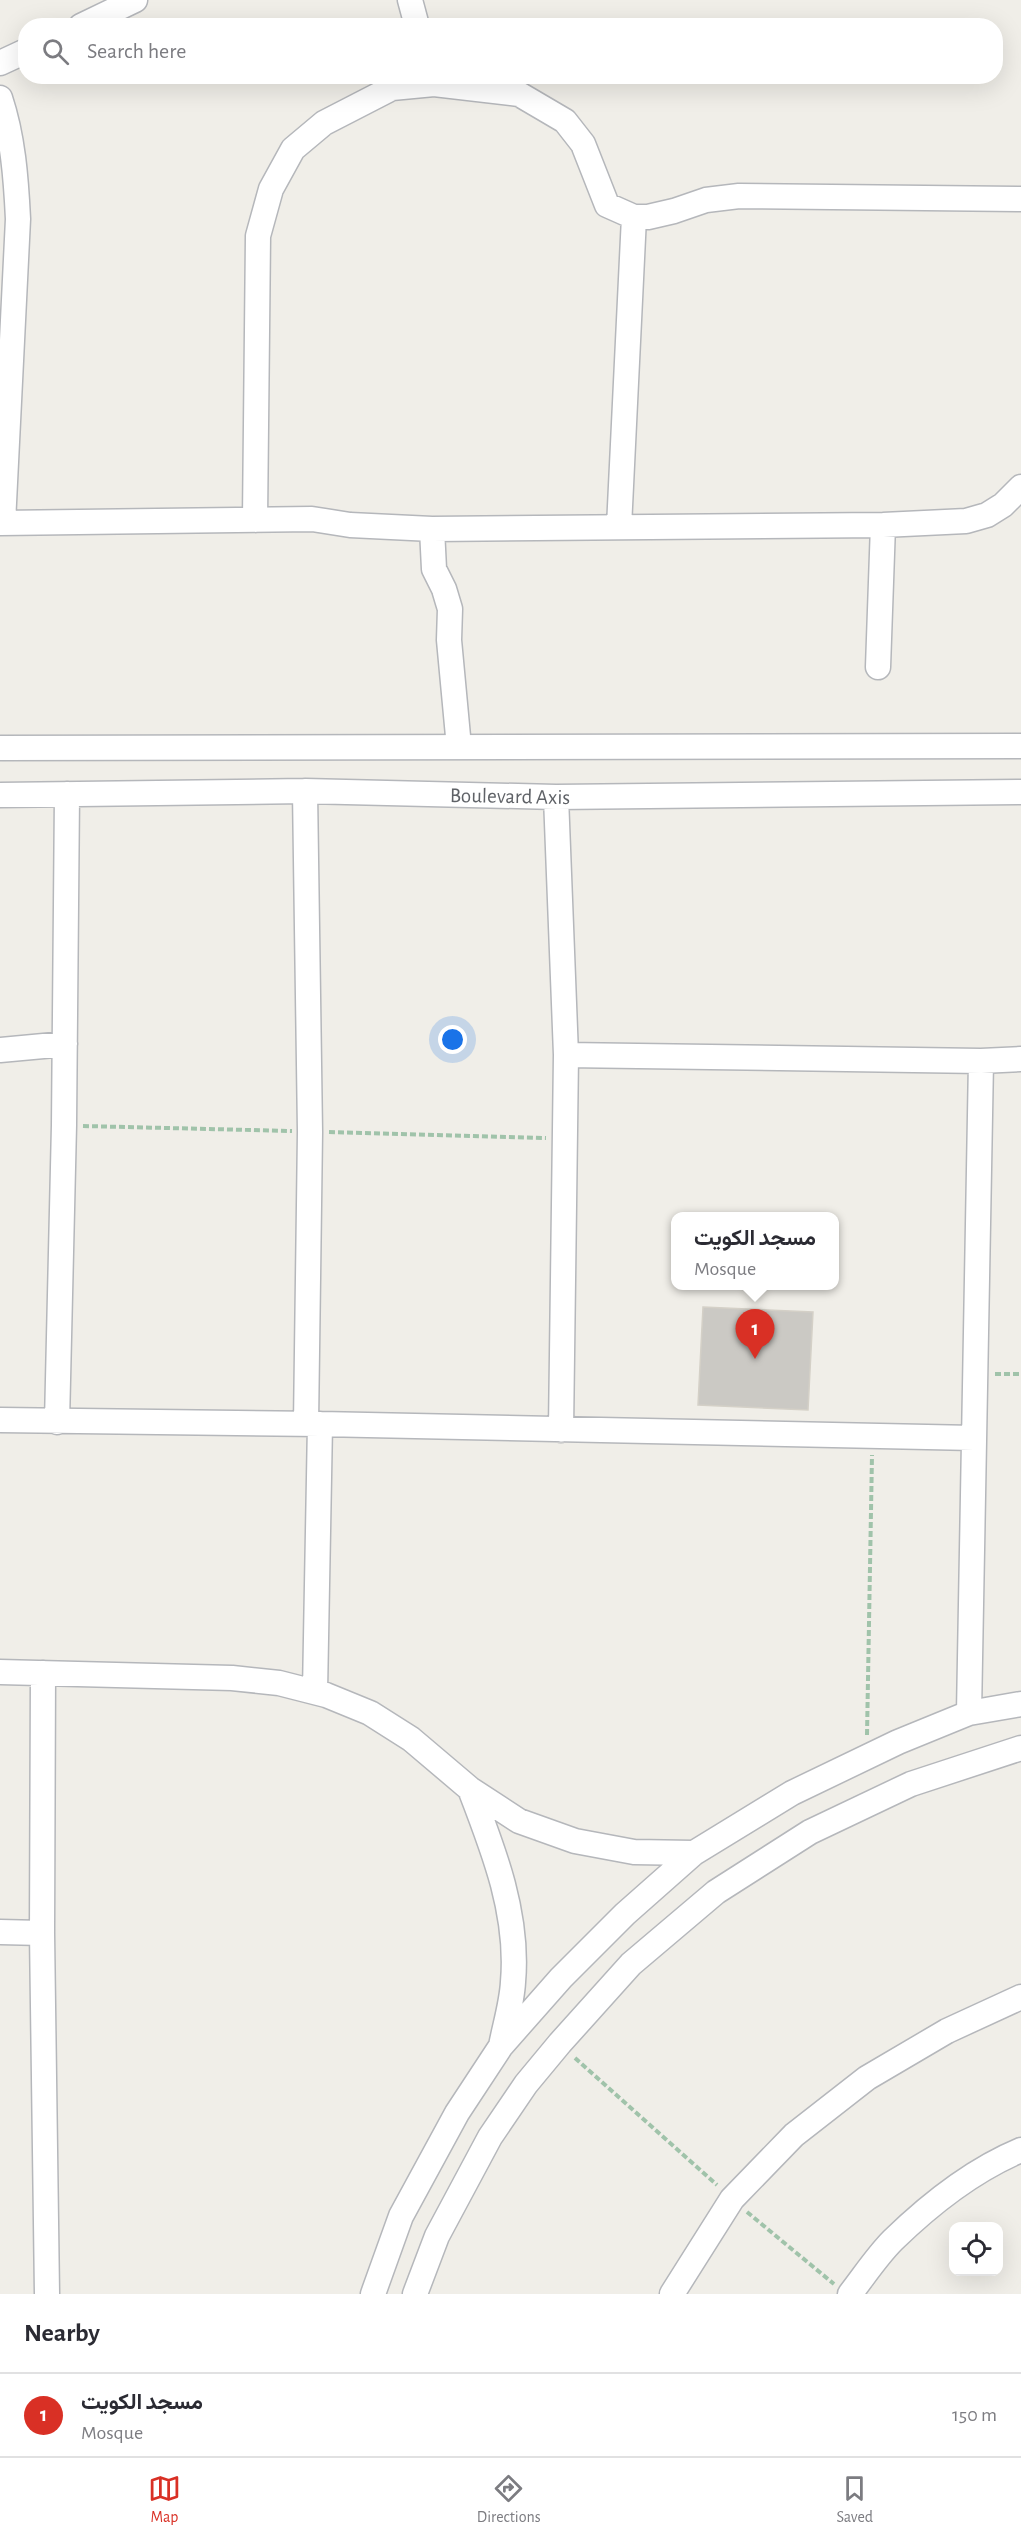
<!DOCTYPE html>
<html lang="en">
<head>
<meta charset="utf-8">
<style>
	:root { --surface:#fff; --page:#f2f2f3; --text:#2b2b33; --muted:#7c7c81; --line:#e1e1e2; --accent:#d93025 }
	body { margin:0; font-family:"Alegreya Sans",Vazirmatn,sans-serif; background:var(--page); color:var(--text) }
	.controls { position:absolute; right:18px; bottom:18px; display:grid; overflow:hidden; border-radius:12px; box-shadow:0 6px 24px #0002 }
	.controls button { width:54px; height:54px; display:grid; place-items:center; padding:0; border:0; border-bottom:2px solid var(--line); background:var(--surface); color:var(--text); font:30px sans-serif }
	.you { position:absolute; left:453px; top:1040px; width:21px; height:21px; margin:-15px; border:4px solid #fff; border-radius:50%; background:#1a73e8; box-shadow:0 0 0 9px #1a73e833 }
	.badge { display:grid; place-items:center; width:39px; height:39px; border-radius:50%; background:var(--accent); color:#fff; font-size:20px; font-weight:700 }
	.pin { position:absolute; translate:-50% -50px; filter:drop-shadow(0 2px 3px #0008) }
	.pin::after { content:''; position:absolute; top:32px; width:21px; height:18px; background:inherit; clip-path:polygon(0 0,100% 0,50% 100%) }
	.popup { position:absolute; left:671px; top:1212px; width:168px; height:78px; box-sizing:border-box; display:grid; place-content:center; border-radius:12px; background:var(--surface); filter:drop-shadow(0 2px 4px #0005); font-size:20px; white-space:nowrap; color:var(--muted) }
	.popup b { font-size:22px; color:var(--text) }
	.popup::after { content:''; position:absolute; left:50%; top:100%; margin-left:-12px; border:12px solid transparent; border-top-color:var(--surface) }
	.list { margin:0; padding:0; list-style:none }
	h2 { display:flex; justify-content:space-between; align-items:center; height:78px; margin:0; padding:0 24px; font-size:26px }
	h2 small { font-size:20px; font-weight:400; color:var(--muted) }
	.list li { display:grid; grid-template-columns:39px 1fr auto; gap:18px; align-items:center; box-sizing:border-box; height:84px; padding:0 24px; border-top:2px solid var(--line) }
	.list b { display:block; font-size:22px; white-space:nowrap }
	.list p { margin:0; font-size:20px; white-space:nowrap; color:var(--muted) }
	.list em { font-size:20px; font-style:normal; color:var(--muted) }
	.icon { flex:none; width:33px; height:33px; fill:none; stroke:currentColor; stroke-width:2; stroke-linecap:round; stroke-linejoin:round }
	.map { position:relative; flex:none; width:1021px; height:2294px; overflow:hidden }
	.search { position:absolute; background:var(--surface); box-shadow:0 6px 24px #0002; left:18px; right:18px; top:18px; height:66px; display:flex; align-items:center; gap:15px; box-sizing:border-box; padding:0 21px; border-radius:24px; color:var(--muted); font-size:22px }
	.sheet { height:162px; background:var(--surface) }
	nav { display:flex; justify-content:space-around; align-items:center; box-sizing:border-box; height:84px; border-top:2px solid var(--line); background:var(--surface); font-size:16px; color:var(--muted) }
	nav a { display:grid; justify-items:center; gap:3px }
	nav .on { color:var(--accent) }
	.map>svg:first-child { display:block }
	.building { fill:#cbc9c4; stroke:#d4d0c7; stroke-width:1.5 }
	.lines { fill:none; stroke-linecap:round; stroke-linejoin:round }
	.minor-casing { stroke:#b5b7bb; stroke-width:27 }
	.path { stroke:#a0c3aa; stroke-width:4; stroke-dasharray:6 3; stroke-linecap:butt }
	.minor { stroke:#fff; stroke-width:24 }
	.labels { text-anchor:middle; stroke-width:5; stroke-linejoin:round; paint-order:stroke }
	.street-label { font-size:21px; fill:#5f6267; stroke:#fff }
</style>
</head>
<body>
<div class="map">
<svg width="1021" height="2294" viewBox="0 0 1021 2294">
	<rect width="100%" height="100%" fill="#f0eee8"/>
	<path class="building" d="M703 1307 813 1312 808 1410 698 1405Z"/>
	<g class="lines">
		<defs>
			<path id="minor" d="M410 0 417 26
				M81 26 135 0
				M0 63 26 51
				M434 84 519 94 565 121 583 144 607 205 634 217H648L674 211 706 200 739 196 1021 199
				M0 98C13 137 16 178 18 219L3 523
				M255 520 258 236 271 189 293 149 324 123 392 88 434 84 432 76
				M0 523 312 519 350 525 432 529 883 525 966 521 987 515 1003 505 1021 487
				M619 527 634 217
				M432 529 434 569 444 589 450 609 449 640 459 747
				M878 667 883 525
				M0 748 1021 746
				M305 791 310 1132 306 1424
				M0 795 305 791 556 797 1021 792
				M556 797 566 1055 561 1430
				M0 1050 65 1044
				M566 1055 981 1061 1021 1059
				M0 1420 320 1424 974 1438
				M57 1422 64 1125 67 794
				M0 1672 232 1678 279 1683 326 1695 370 1713 411 1739 470 1789 519 1821 575 1841 634 1852 694 1853
				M43 1673 42 1933 47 2294
				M315 1692 320 1424
				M969 1713 981 1061
				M470 1789C494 1851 519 1915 513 1982 512 2003 505 2025 501 2046
				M0 1932 42 1933
				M373 2294 401 2216 457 2113 501 2046 561 1978 625 1914 694 1853 792 1793 898 1742 969 1713 1021 1704
				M415 2294 437 2236 490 2137 526 2084 560 2043 631 1964 716 1892 810 1832 911 1784 1021 1748
				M672 2294 732 2199 794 2135 867 2078 947 2031 1021 1997
				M850 2294C864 2276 877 2256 893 2240 930 2204 973 2170 1021 2150"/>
		</defs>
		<use href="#minor" class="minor-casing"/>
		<path class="path" d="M83 1126 292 1131
			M329 1132 546 1138
			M995 1374H1021
			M867 1735 872 1455
			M575 2058 717 2185
			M747 2212 834 2284"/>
		<use href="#minor" class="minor"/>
	</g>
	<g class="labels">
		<g class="street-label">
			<text transform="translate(510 796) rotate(1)" y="7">Boulevard Axis</text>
		</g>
	</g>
</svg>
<div class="controls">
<button><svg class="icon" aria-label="locate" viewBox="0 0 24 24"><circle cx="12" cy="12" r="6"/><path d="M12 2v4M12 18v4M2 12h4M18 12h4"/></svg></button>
</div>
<div class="you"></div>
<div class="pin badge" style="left:755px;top:1359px">1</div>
<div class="popup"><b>مسجد الكويت</b>Mosque</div>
<div class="search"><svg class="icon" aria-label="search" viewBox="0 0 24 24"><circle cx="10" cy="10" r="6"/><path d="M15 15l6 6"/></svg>Search here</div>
</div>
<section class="sheet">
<h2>Nearby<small></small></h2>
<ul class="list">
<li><span class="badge">1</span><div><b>مسجد الكويت</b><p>Mosque</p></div><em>150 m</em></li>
</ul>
</section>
<nav>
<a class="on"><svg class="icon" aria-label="map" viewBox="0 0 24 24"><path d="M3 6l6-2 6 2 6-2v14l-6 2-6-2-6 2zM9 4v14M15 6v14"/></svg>Map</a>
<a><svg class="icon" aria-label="directions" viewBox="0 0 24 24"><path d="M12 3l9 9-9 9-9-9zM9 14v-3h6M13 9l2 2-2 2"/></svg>Directions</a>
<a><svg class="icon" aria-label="saved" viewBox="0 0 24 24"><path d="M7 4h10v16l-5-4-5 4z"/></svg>Saved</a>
</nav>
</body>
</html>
